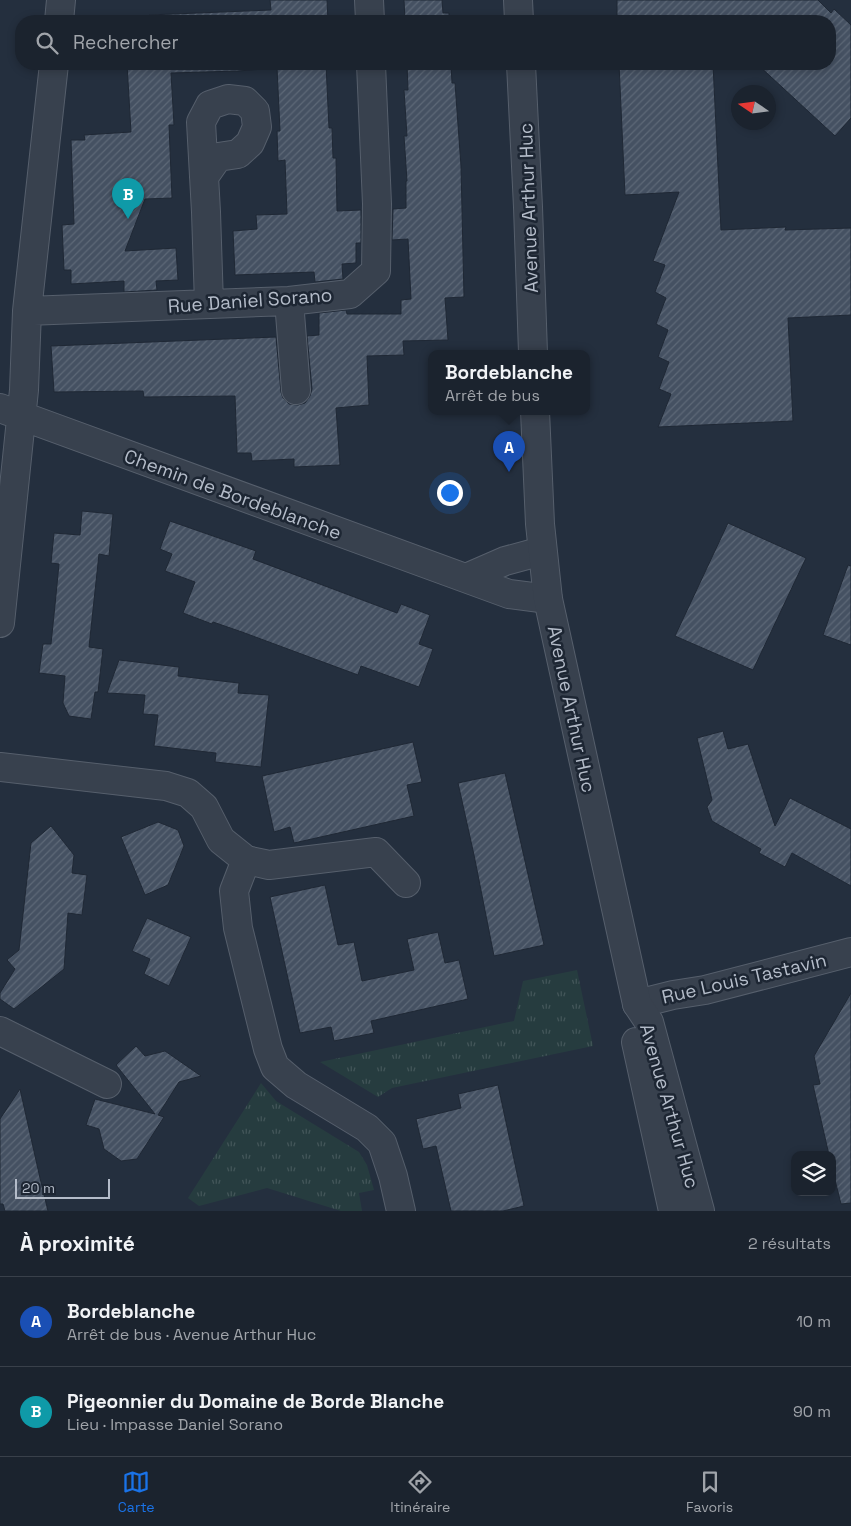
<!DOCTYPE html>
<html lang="fr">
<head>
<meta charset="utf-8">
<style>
	:root { --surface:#1b232e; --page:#282f3a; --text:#f1f3f6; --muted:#a0a4aa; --line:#39404a; --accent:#1a73e8 }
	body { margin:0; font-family:"Space Grotesk",sans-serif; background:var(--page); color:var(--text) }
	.controls { position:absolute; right:15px; bottom:15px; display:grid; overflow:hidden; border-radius:10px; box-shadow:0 2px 8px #0003 }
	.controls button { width:45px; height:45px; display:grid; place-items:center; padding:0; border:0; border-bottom:1px solid var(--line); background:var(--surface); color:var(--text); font:25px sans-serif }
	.compass { position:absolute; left:731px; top:85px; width:45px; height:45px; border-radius:50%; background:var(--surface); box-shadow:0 2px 8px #0003; rotate:283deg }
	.scale { position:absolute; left:15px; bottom:12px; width:95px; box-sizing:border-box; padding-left:5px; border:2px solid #b4bcc9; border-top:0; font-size:14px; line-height:18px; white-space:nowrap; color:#b4bcc9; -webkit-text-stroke:4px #1d2633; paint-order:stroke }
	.you { position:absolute; left:449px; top:492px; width:18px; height:18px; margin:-12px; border:4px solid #fff; border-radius:50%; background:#1a73e8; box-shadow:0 0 0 8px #1a73e833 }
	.badge { display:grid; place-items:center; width:32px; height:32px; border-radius:50%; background:var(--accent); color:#fff; font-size:16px; font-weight:700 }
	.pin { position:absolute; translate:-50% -41px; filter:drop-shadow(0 1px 2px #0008) }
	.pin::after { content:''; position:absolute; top:26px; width:18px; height:15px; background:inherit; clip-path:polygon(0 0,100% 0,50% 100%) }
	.popup { position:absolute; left:428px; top:350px; width:162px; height:65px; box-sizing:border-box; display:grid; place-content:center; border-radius:10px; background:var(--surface); filter:drop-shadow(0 1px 4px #0005); font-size:16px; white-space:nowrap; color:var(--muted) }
	.popup b { font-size:19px; color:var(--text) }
	.popup::after { content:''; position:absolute; left:50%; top:100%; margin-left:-10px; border:10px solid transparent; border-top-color:var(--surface) }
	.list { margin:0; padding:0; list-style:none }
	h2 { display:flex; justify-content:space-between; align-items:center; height:65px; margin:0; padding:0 20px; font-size:21px }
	h2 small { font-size:16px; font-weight:400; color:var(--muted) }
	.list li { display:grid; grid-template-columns:32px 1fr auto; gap:15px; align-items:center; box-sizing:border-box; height:90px; padding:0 20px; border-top:1px solid var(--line) }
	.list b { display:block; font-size:19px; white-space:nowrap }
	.list p { margin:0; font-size:16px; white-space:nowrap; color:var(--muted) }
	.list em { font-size:16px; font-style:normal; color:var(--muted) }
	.icon { flex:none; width:28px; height:28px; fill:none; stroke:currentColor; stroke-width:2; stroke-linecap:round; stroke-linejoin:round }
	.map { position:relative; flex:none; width:851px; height:1211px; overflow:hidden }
	.search { position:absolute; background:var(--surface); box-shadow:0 2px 8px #0003; left:15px; right:15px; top:15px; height:55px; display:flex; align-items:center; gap:12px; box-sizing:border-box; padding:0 18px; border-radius:20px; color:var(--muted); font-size:19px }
	.sheet { height:245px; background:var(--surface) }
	nav { display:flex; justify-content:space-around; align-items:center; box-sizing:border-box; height:70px; border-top:1px solid var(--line); background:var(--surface); font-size:14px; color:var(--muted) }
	nav a { display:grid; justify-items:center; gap:2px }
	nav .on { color:var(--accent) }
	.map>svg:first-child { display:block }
	.grass { fill:url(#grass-tufts) }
	.building { fill:url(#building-hatch); stroke:#1f2835 }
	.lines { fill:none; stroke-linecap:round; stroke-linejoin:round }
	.minor-casing { stroke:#565f6c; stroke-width:30 }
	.tertiary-casing { stroke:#565f6c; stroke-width:30 }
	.minor { stroke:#38414e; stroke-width:28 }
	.tertiary { stroke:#38414e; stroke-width:28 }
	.labels { text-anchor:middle; stroke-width:5; stroke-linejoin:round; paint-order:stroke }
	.street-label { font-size:19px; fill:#b4bcc9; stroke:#1d2633 }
</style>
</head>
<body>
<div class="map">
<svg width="851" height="1211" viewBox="0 0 851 1211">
	<defs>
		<pattern id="grass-tufts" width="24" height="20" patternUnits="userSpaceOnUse" patternTransform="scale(1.25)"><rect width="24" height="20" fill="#263c3f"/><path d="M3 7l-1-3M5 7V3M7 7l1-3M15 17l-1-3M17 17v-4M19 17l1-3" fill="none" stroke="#435659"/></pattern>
		<pattern id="building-hatch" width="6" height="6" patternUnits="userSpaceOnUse" patternTransform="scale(1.25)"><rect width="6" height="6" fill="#455162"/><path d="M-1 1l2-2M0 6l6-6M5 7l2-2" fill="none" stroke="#5d6877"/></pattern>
	</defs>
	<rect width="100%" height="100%" fill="#242f3e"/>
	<path class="grass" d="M577 970 593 1046 392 1088 378 1097 320 1062 514 1021 523 981Z
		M261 1083 276 1101 359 1152 367 1165 374 1190 359 1193 362 1211H341L267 1188 199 1206 188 1198Z"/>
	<path class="building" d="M270 0H327L328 21H149V15L271 10Z
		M404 0H442L443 13H449V21H405Z
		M617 0H818L831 13 834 9 851 25V118L835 136 757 64H830V21H617Z
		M127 64H326L329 128H332L333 158H336L337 211 361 210V243H356V263L342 264 343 279 315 282 314 272 235 275 233 231 257 229 256 215 287 214 285 160 278 161 277 131H280L277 68 238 71 171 73 174 125H169L172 198 145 199 125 251 176 248 178 280 156 281 157 290 124 292V281L71 284V270H64L62 225 74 224 71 140H85L84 135 131 132Z
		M407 64H451L452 83H455L461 166 464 297 445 298 448 340 403 341 404 355 367 356 369 405 336 408 340 465 294 467V459L252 461 251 453H237L235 396 144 397 143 391 54 392 51 346 276 337 281 392 283 398 289 404 298 405 305 403 310 396 312 389 307 336 319 335V313L346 310 347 314H401V300L411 299 408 239 392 240 393 209 406 208V181H407L404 136H407L404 90H408Z
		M619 64H713L721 230 786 227 785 230 851 228V315L788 318 793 421 658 427 671 394 659 389 669 362 658 357 668 330 656 324 666 298 655 292 665 265 653 261 679 192 625 195Z
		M82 511 113 514 109 556 99 554 89 647 103 649 98 692H95L91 719 69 716 63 703 65 676 39 673 43 644H51L55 605 59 564 51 563 54 533 80 535Z
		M170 521 256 551 253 559 397 613 401 604 430 615 419 644 433 649 419 687 361 666 358 675 242 632 213 622 212 624 183 613 195 582 165 571 172 554 160 549Z
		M728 523 806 558 753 670 675 636Z
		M848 565 851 566V645L823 635Z
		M119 660 179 667 178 676 239 683 238 693 269 695 261 767 215 762 216 753 154 746 158 715 143 714 145 695 107 693Z
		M723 731 728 749 748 744 775 826 790 798 851 829V886L792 853 785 867 759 853 761 849 712 821 707 807 712 800 697 738Z
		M413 742 422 782 407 785 414 816 294 843 290 827 274 832 262 776Z
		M505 773 544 945 494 956 474 855 458 783Z
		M158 822 178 830 184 846 168 885 145 895 121 837Z
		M51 826 74 855 72 873 87 875 82 915 68 913 64 969 14 1009 0 999V993L15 969 7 960 19 950 31 843Z
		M325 885 338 945 354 942 362 981 414 970 407 939 438 932 445 963 459 960 468 999 371 1021 374 1033 334 1041 331 1027 300 1033 270 897Z
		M147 918 191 937 169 986 144 974 150 959 132 951Z
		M851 993V1203L841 1204 832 1168V1155H829L813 1085 820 1084 814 1056Z
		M136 1046 145 1056 165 1051 201 1076 179 1082 158 1115 164 1117 137 1159 121 1161 104 1149 99 1129 86 1125 95 1099 155 1114 116 1065Z
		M498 1085 524 1206 503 1211H451L436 1146 423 1149 416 1119 461 1108 458 1094Z
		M20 1089 40 1178 48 1211H5L3 1204H0V1119Z"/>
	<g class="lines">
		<defs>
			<path id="minor" d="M369 0 370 21
				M59 21 61 0
				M204 177 218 157 238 154 250 143 257 127 255 111 245 101 228 99 210 105 201 122 206 212 209 304
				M289 301 296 390
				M27 311 289 301 350 294 376 271 377 204 371 64
				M0 408 509 594 548 599
				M466 578 505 561 542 551
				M0 623 24 390 27 311 54 64
				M0 767 166 786 188 793 204 807 221 840 246 860 269 865 376 852 406 883
				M246 860 234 891 238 928 268 1049 275 1067 296 1085 367 1128 382 1143 393 1176 401 1211
				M637 1004 673 995 705 990 851 952
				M0 1031 107 1084"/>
			<path id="tertiary" d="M518 0 519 21
				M521 64 528 207 533 353
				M535 411 540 524 548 599 637 1004 649 1022 700 1211
				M636 1042 673 1211"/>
		</defs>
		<use href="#minor" class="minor-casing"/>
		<use href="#tertiary" class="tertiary-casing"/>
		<use href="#minor" class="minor"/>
		<use href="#tertiary" class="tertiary"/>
	</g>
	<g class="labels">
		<g class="street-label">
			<text transform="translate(528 208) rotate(-92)" y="7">Avenue Arthur Huc</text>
			<text transform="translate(250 300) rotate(-4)" y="7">Rue Daniel Sorano</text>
			<text transform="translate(233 494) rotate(20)" y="7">Chemin de Bordeblanche</text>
			<text transform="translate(572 709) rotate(78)" y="7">Avenue Arthur Huc</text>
			<text transform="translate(744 978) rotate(-13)" y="7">Rue Louis Tastavin</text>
			<text transform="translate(670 1106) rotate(74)" y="7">Avenue Arthur Huc</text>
		</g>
	</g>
</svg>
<div class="controls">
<button><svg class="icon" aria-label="layers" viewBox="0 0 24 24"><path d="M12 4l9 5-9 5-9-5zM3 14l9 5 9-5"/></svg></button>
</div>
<svg class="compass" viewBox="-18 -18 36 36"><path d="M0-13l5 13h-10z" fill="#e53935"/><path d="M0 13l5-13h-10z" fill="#a0a4aa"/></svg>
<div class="scale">20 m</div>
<div class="you"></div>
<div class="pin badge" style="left:509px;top:472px;background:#1a4fb4">A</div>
<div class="popup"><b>Bordeblanche</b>Arrêt de bus</div>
<div class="pin badge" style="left:128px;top:219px;background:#0f9aa8">B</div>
<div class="search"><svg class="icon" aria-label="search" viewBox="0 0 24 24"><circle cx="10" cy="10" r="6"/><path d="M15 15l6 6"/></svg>Rechercher</div>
</div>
<section class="sheet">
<h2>À proximité<small>2 résultats</small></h2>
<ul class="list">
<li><span class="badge" style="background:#1a4fb4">A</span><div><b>Bordeblanche</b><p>Arrêt de bus · Avenue Arthur Huc</p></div><em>10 m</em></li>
<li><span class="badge" style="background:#0f9aa8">B</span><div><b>Pigeonnier du Domaine de Borde Blanche</b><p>Lieu · Impasse Daniel Sorano</p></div><em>90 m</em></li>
</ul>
</section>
<nav>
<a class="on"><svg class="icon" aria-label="map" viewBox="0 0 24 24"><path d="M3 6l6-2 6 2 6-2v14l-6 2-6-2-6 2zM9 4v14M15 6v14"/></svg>Carte</a>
<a><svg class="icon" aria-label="directions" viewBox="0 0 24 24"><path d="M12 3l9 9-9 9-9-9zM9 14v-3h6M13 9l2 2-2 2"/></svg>Itinéraire</a>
<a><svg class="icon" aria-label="saved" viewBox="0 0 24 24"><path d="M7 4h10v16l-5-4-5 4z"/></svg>Favoris</a>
</nav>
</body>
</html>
